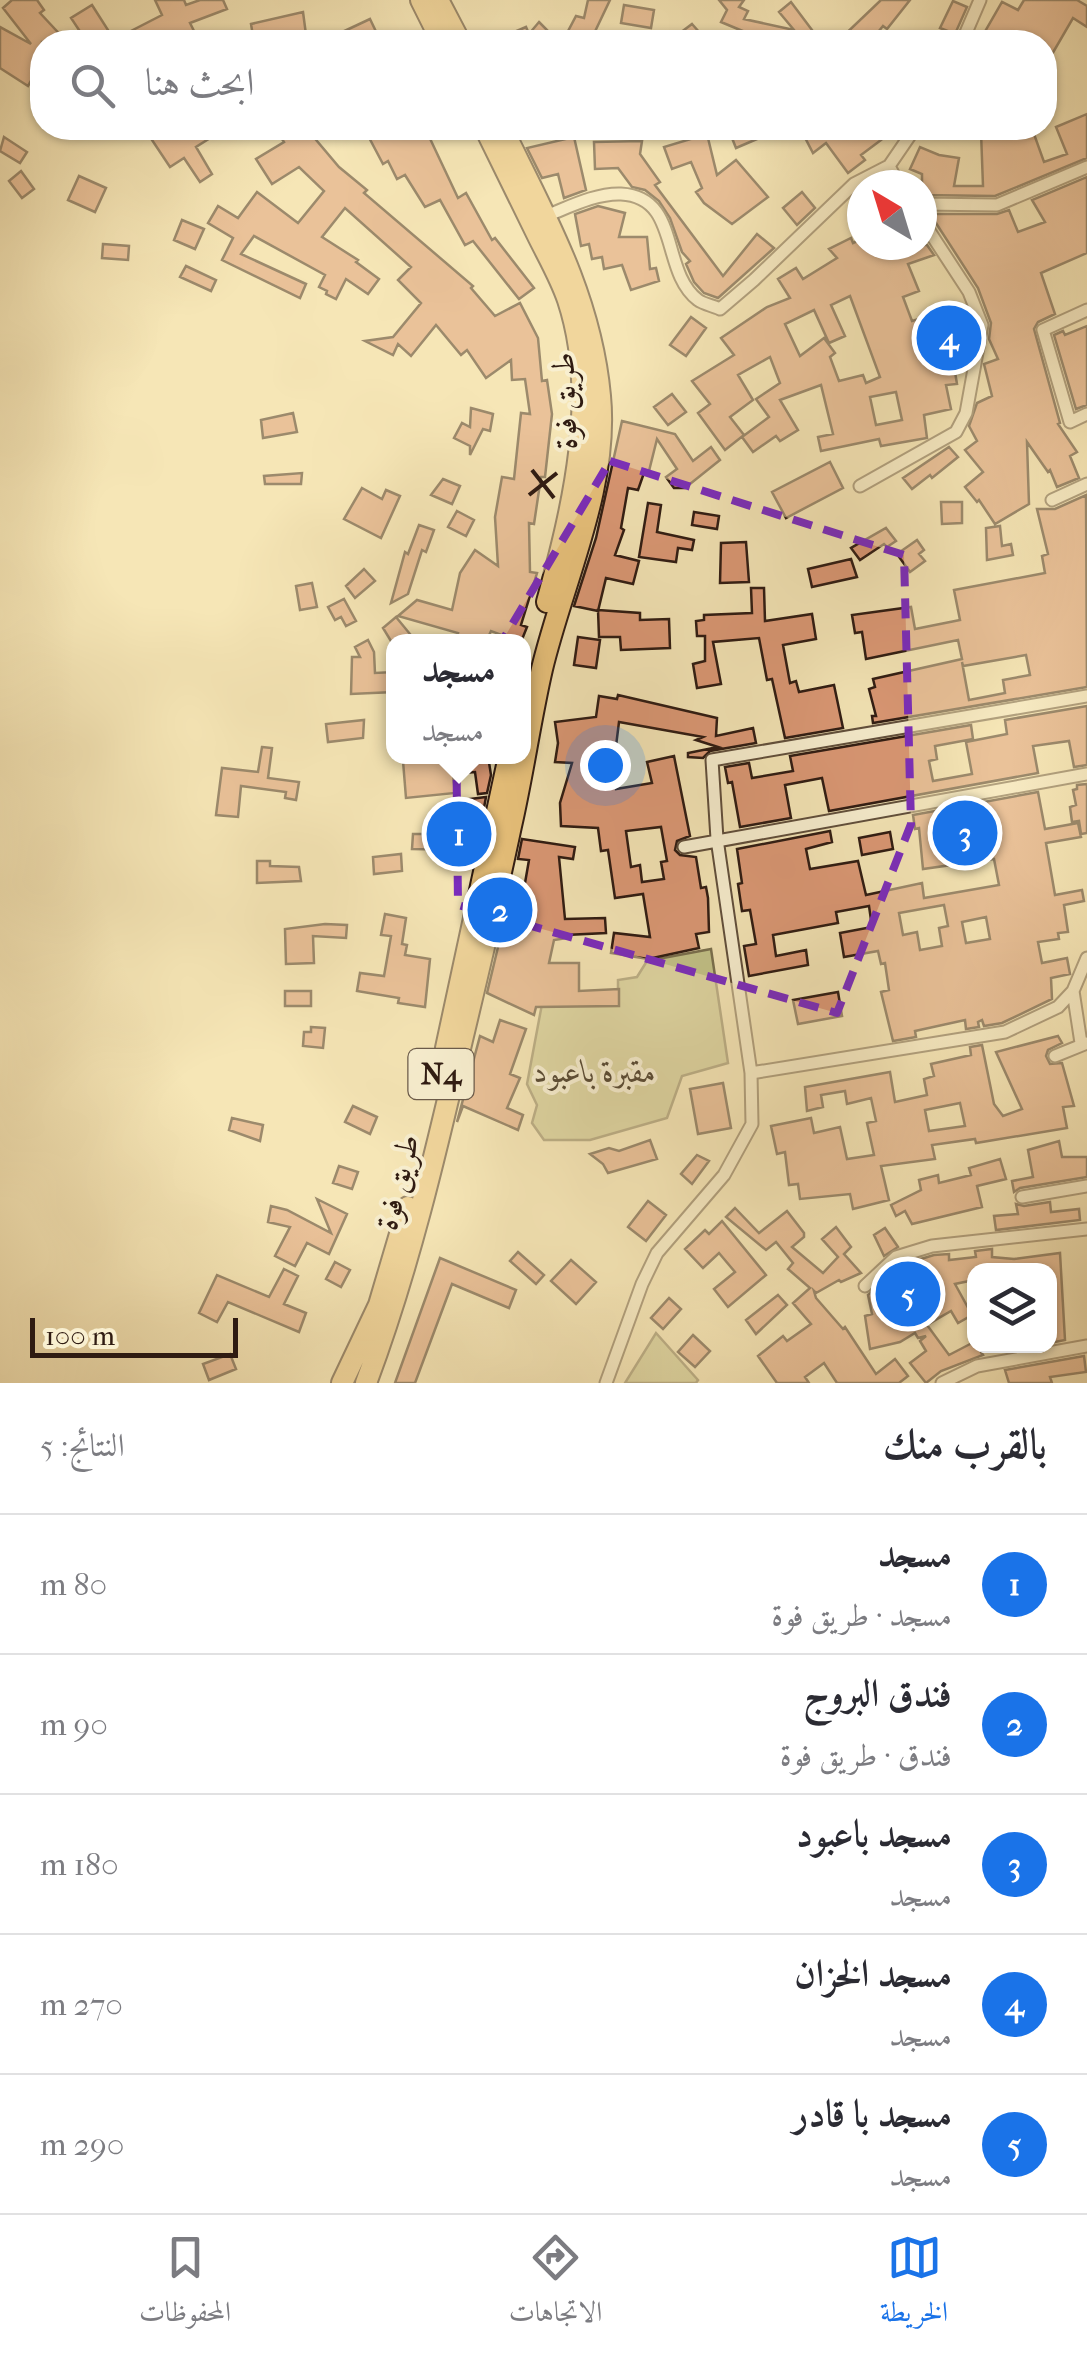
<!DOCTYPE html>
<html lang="ar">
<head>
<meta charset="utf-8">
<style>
	:root { --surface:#fff; --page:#f7f7f7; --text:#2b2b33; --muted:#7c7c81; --line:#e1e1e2; --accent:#1a73e8 }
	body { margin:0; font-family:"IM FELL French Canon",Amiri,serif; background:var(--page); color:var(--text); direction:rtl }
	.controls { position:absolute; right:30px; bottom:30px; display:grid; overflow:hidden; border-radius:20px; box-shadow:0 2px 8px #0004 }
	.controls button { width:90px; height:90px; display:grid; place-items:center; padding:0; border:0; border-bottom:2px solid var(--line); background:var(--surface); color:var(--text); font:50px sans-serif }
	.compass { position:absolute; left:847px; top:170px; width:90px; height:90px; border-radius:50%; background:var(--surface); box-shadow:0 2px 8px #0004; rotate:322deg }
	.scale { position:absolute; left:30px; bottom:25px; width:208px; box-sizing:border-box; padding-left:10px; border:5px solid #2f1b12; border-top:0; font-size:28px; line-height:35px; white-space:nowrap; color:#2f1b12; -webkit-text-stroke:8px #f8efd0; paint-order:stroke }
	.you { position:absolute; left:605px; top:765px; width:35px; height:35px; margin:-25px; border:8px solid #fff; border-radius:50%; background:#1a73e8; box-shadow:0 0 0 15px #1a73e833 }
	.badge { display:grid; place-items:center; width:65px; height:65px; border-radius:50%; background:var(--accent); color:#fff; font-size:32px; font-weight:700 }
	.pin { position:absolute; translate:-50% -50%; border:5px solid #fff; box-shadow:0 2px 10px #0006 }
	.popup { position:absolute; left:386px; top:634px; width:145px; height:130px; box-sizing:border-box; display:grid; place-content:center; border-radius:20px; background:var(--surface); filter:drop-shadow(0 2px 8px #0005); font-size:32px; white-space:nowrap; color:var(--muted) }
	.popup b { font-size:38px; color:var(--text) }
	.popup::after { content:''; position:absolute; left:50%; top:100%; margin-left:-20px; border:20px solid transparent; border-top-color:var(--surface) }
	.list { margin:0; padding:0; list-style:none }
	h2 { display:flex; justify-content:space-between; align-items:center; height:130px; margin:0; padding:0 40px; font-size:42px }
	h2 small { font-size:32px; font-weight:400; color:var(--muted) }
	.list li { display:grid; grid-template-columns:65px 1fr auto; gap:30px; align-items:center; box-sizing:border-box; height:140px; padding:0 40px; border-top:2px solid var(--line) }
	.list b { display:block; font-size:38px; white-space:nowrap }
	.list p { margin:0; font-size:32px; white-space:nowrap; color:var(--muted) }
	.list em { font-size:32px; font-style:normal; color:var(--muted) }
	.icon { flex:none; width:55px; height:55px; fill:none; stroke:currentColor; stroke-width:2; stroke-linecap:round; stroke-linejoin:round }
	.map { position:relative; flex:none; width:1087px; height:1383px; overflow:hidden; direction:ltr }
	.search { position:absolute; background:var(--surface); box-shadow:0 2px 8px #0004; left:30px; right:30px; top:30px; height:110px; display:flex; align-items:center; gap:25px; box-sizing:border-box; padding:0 35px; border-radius:40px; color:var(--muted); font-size:38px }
	.sheet { height:830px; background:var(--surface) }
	nav { display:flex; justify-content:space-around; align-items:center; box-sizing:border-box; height:140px; border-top:2px solid var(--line); background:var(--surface); font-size:28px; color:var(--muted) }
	nav a { display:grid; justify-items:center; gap:5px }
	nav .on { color:var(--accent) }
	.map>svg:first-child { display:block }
	.green { fill:#c3c389; stroke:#796f4e; stroke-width:2.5 }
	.building { fill:#db9875; stroke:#2f1b12; stroke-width:2.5; fill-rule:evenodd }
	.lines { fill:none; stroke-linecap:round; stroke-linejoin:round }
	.minor-casing { stroke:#604e3b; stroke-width:15 }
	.trunk-casing { stroke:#2f1b12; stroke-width:24 }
	.minor { stroke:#f8efd0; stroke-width:11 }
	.trunk { stroke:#eac37c; stroke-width:20 }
	.marked { fill:none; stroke:#7b2cbf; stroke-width:8; stroke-dasharray:20 12; stroke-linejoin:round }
	.ticks { fill:none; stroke:#2f1b12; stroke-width:4 }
	.labels { text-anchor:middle; stroke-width:8; stroke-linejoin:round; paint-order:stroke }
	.shield { fill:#f8efd0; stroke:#6b5b4b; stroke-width:2.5 }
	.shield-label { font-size:30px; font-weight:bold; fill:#2f1b12 }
	.street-label { font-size:32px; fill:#2f1b12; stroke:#f8efd0 }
	.park-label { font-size:32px; font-style:italic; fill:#5b4d36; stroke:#f8efd0 }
</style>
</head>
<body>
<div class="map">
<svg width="1087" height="1383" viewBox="0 0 1087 1383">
	<rect width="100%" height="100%" fill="#f5e6b7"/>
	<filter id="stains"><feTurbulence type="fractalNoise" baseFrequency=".002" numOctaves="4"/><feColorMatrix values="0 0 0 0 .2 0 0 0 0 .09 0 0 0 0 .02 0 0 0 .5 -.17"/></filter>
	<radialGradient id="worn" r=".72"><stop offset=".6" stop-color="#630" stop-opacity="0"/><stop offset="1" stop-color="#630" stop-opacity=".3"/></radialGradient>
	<path class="green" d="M711 949 728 1063 682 1076 667 1118 590 1140H544L532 1123 537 1105 527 1084 542 1004H618V980L637 977 647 961Z
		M656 1333 698 1380 696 1383H625Z"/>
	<path class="building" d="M12 0H37L44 10 40 13 67 42H42V62L28 86 0 68V27L31 44 3 8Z
		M155 0H184L186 5 200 0H223L227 9 190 23 194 31 172 42H137L131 31 162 15Z
		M588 0H610L590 42 566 35 576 16 584 18Z
		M719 0H744L739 7 748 11 744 19 794 30 779 12 791 2 815 34 804 42H788L745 32 721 22 727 10Z
		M881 0H910L887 29 883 26 870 42H837Z
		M1024 0H1077L1087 6V27L1073 18 1044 68V42H979L1002 2 1018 10Z
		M953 1 967 7 955 34 940 28Z
		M92 5 108 30 87 42 71 18Z
		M624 5 654 10 651 28 621 23Z
		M303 12 307 42H254L251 24Z
		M370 19 381 42H321Z
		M539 22 547 30 536 42H491L526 27 529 34Z
		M692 24 708 42H668Z
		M1087 114V158L995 196 922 195V174L910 169 920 147 939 155 959 158 954 186H983L981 132 1005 135 1007 128H1015L1034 134 1044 162 1067 154 1056 127Z
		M144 128H226L196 147 212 174 200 182 184 158 170 167Z
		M275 128H306L339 167 367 190 364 193 473 286 471 288 495 316 520 303 538 338 542 381 547 380 552 414 545 477H541L534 524 529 523 530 572 537 573 521 625 527 627 521 642 491 631 486 642H455L458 633 398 616 417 600 452 610 460 573 475 550 498 566 495 517 502 477 514 479 521 413 530 414 525 379 512 380 511 360 486 378 467 350 461 355 436 325 411 356 398 344 393 355 365 341 393 337 421 303 398 280 411 267 345 208 322 237 358 260 356 262 379 279 368 294 346 279 336 299 326 294 327 291 319 287 325 275 254 236 241 254 306 284 300 298 222 260 233 238 208 223 218 206 238 218 257 192 298 223 324 191 299 167 272 184 256 159 284 142Z
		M364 128H425L458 198 466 193 492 240 495 238 534 288 519 299 473 241 465 245 440 200 425 207 405 175 397 179 388 161 383 164Z
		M728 128H752L757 139 736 148Z
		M800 128H872L881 140 861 155 865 160 848 173 826 143 813 153Z
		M707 134 717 175 736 160 768 197 732 224 704 203 696 192 702 188 691 162 672 169 664 147Z
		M4 137 27 152 20 163 0 151Z
		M574 137 586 190 564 198 558 174 542 178 527 148Z
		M642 141 640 154 660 182 655 185 723 276 757 234 774 248 718 298 704 293 694 282 686 264 690 261 682 252 670 218 659 201 645 190 632 187 618 168 595 169 594 142Z
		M21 171 34 189 22 198 9 181Z
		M79 176 106 188 95 212 68 200Z
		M1087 177V253L1041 273 1055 314 1038 322 1034 329 1060 423 1058 424 1077 452 1070 456 1079 478 1057 487 1050 470 1048 472 1027 442 1029 504 995 524 979 500 977 502 965 487 983 472 965 450 977 441 969 426 977 403 992 396 984 364 998 359 989 339 991 323 978 288 934 220 933 214H997L1009 210 1018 232 1045 222 1032 200Z
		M802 192 815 208 797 225 783 208Z
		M598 206 625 213 619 237H647L650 269 656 268 659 281 631 290 622 265 604 269 602 257 592 259 589 244 581 246 575 214Z
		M182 220 204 229 195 249 174 240Z
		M851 238 853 243 862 239V245H927L934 255 908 264 919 291 903 297 912 321 933 315H968L966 360H953L957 384 946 385 951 409 924 415 927 438 881 446 879 439 821 451 818 437 833 434 821 385 780 400 798 430 780 441 776 436 753 452 742 437 769 417 756 399 780 383 770 357 738 375 753 400 730 417 744 435 725 450 698 413 710 404 692 381 734 355 721 338 767 307 790 298 778 279 796 268 803 279 837 258 829 249ZM850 296 880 377 866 383 863 375 839 381 830 357 835 353 824 338 800 356 785 324 814 310 829 343 845 336 831 305ZM896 392 902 420 876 425 870 397Z
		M103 244 129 246 128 260 102 258Z
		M186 266 216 280 211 291 180 277Z
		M691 317 706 328 686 356 670 345Z
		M1087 326V405L1076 409 1054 335 1063 331 1065 335Z
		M672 394 686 412 668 425 654 407Z
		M471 408 493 414 490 431 483 429 470 455V446L454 438 462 423 470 427Z
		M293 413 297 432 263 438 261 420Z
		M622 421 675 434 693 461 711 447 720 460 685 488H674L666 477 677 469 657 439 649 471 645 470 638 490 628 488 621 528 624 530 615 555 639 561 633 584 606 578 598 611 574 606 596 538Z
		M949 447 958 457 932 478 930 475 912 489 903 478Z
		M830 462 843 488 786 518 772 492Z
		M302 473 301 484H265L264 476Z
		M443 479 460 486 452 504 431 495Z
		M362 488 382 499 386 490 400 496 381 538 344 519Z
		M1086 495 1087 687 873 723 872 716H876L869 689 875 687 873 679 962 659 958 640 866 659 862 632 855 633 852 615 911 607 915 629 960 620 954 590 1045 573 1042 556 1048 554 1037 509H1055ZM1026 655 1030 675 1003 680 1005 693 969 700 962 662 963 666Z
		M941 502H962V523L942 524Z
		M648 503 661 505 657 532 694 540 692 550 678 548 676 562 639 557Z
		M457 511 474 520 466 536 448 527Z
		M694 512 719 516 717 529 692 525Z
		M419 525 434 530 426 552 422 550 408 594 391 603 405 552 408 554Z
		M1000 526 1002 546 1011 544 1013 555 987 560 986 528Z
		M886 528 896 541 887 547 884 544 860 560 851 548Z
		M917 540 924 550 919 554 925 561 910 572 897 554Z
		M746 542 749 582 720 583 721 543Z
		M851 559 857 577 812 587 808 569Z
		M364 569 375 581 355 598 346 586Z
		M312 583 317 607 300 610 296 586Z
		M751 588H764L765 621 812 614 816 639 783 645 790 683 796 681 799 692 834 685 843 728 785 738 772 679 767 680 759 638 713 642 721 684 697 688 693 664 705 661V636H697L696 621 704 620V615L752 613Z
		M344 599 356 621 346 626 341 617 335 620 328 607Z
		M598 610 640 613V620L669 619 670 648 621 650 620 637H599Z
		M396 617 410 634 401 642H394V646L383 628Z
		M578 637 600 640 596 668 574 665Z
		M368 640 374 652 375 673 394 672V692L351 694 352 657H360L355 647Z
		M618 695 717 718 716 736 753 728 756 743 710 751 703 758 688 757V753L718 747 696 740 703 737 619 722 614 762 611 761 616 789 652 783 647 762 674 756 690 836 677 841 675 850 680 855 696 857 701 888 706 887 708 898 709 932 696 934 699 948 648 959 611 953 614 933 650 937 643 894 615 898 608 850 601 851 598 828 561 826 560 803 572 763 555 762 558 743 555 722 596 717 599 696 617 699ZM661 827 667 861 661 862 664 879 642 882 640 865 631 867 626 831Z
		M1087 706V765L1074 767 1069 741 1033 746 1038 773 829 811 822 778 785 785 791 818 740 827 732 782 728 783 725 767 749 763 752 778 793 771 790 756 971 725 973 739 935 746 937 759 929 761 933 781 972 774 966 742 1007 734 1005 720Z
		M364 720 363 738 328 742 326 724Z
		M262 747 272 748 268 778 299 782 296 800 285 798 286 792 241 786 238 817 216 815 222 768 258 772Z
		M441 756H488L491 775 487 793 478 794 475 772 453 774 455 793 406 798 403 761Z
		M1087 784V833L1081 834 1079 821 1072 822 1070 807 1076 805 1073 790 1077 789V785Z
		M1038 792 1045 829 1078 823 1081 837 1046 843 1055 895 1082 890 1084 901 1064 905 1068 932 1058 933 1059 939 1038 942 1042 963 1067 958 1070 974 1051 978 1052 999 1002 1023 984 1026 982 1020 978 1022 979 1027 966 1029 965 1020 915 1031 916 1037 893 1041 881 992 889 990 885 963 881 964 878 951 844 957 840 933 872 927 869 906 836 912 838 923 773 935 776 956 806 950 808 965 749 976 744 946 756 944 750 910 742 911 738 884 742 883 737 849 830 831 832 842 806 849 810 869 858 861 866 895 922 883 924 898 999 885 994 859 923 869 919 828 915 829 913 815ZM944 905 948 926 939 928 942 946 920 950 917 932 903 935 899 913ZM986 917 990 939 966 943 962 922Z
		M486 797 482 818 466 820 467 850 412 849 413 834H441V830H449L446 802Z
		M890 832 893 849 862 855 859 838Z
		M522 839 575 847 573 859 559 857 565 919 605 918 606 933 566 935 567 938 554 940 549 963H579V991L619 989V1006L536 1007 534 1015 487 993 505 918H515L514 883H525L529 860 518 859Z
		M401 854 402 871 374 874 373 857Z
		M257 861H270V866L299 867 301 881 257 883Z
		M385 914 406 918 402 944 407 945 405 955 430 959 425 1007 398 1003 399 998 357 991 360 973 384 976 391 936 381 935Z
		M325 924 347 925 346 938 313 936 314 963 286 964 285 929Z
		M285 991H311V1006H285Z
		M838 992 842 1016 798 1024 793 1000Z
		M500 1020 526 1029 510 1074 520 1078 507 1108 523 1115 518 1130 463 1106 457 1122 480 1036 493 1042Z
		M311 1027 325 1028 323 1048 303 1046 304 1032H311Z
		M1058 1036 1062 1043 1048 1050 1046 1056 1050 1064 1062 1063 1074 1106 1063 1107 1067 1128 976 1143 975 1139 932 1145 935 1159 881 1166 889 1200 853 1209 850 1194 800 1199 798 1184 789 1185 785 1152 777 1154 771 1126 811 1118 814 1133 840 1127 847 1159 874 1155 867 1123 876 1121 871 1098 847 1104 845 1091 821 1095 823 1107 807 1111 805 1087 890 1072 895 1102 927 1095 924 1079 934 1076 931 1064 971 1055 970 1047 982 1045 994 1104 1003 1116 1022 1109 996 1052ZM960 1103 965 1126 929 1131 925 1110Z
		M723 1083 731 1128 698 1134 690 1089Z
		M353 1106 377 1117 370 1134 345 1122Z
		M232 1118 263 1125 260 1141 229 1130Z
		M650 1140 657 1159 608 1173 603 1164 590 1154 609 1148 619 1151Z
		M1059 1141 1062 1157H1087V1177L1020 1188 1014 1192 1012 1181 1033 1177 1028 1150Z
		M697 1155 709 1161 692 1184 681 1174Z
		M1000 1159 1006 1179 977 1186 982 1207 912 1224 905 1211 896 1216 891 1205 921 1190 919 1180 938 1175 939 1183 971 1175 969 1168Z
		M339 1166 358 1172 352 1189 333 1183Z
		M317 1199 347 1214 329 1254 307 1243 295 1266 275 1256 290 1227 268 1222 271 1206 287 1210 331 1233Z
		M648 1201 666 1215 646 1241 628 1227Z
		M1050 1202 1051 1212 1079 1209 1080 1220 996 1230 994 1216 1018 1214 1016 1204 1024 1206Z
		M735 1208 759 1233 787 1211 804 1233V1237L792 1247 823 1273 838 1257 822 1239 836 1227 851 1247 844 1254 861 1273 841 1282 839 1280 816 1293 814 1291 816 1298 843 1329 845 1327 876 1374 895 1359 908 1376 899 1383H837L824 1363 805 1377 809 1383H777L758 1356 783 1336 787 1341 811 1324 793 1303 810 1288 788 1269 793 1263 776 1242 766 1250 726 1217Z
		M722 1221 766 1275 728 1307 714 1289 735 1272 719 1253 703 1268 685 1249 705 1230 709 1234Z
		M885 1228 898 1247 884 1256 874 1235Z
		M992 1249V1257L1014 1259 1060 1253 1065 1340 1050 1343V1270H974V1280L955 1284 972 1315 958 1323 951 1311 927 1325 949 1355 974 1342 983 1355 941 1371 926 1383 910 1363 926 1351 920 1341 926 1336 918 1338 915 1333 900 1342 870 1349 865 1316 872 1314 868 1295 879 1286 903 1282 901 1265 934 1255 949 1254V1260L976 1257 975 1251Z
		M518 1252 544 1275 536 1284 510 1261Z
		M440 1258 516 1290 509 1308 452 1284 415 1383H395Z
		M571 1260 596 1282 576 1304 551 1281Z
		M335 1262 350 1270 341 1287 326 1279Z
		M284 1269 298 1276 284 1304 306 1313 299 1332 228 1302 217 1322 199 1313 217 1275 269 1297Z
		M778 1295 787 1305 756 1334 746 1320Z
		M669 1298 681 1309 663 1329 651 1318Z
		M693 1335 710 1351 695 1367 678 1352Z
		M230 1354 236 1369 209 1380 203 1364Z
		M1084 1356 1086 1372 1050 1377 1052 1383H1009L1005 1370Z"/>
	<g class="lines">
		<defs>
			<path id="minor" d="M962 42 980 0
				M889 166 899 185
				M922 204 997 205 1087 167
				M546 216C569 207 596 193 621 194 681 197 660 271 698 300 703 304 714 306 720 309L754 280 854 184 889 166 915 128
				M1087 310 1043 330 1070 422 1087 414
				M860 486 956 432 966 413 982 325 969 292 922 220
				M1052 500 1087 484
				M684 847 1087 774
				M1073 991 1081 1043
				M1055 1056 1087 1043
				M751 1073 1005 1032 1058 1007 1073 991 1087 958
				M1022 1197 1087 1186
				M865 1286 896 1257 932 1246 1087 1229
				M606 1383 642 1284 657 1253 724 1175 752 1124 751 1073 717 839 712 760 1087 696
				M942 1383 977 1366 1087 1346"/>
			<path id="trunk" d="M421 0 442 42
				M438 0 460 42
				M485 128C503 164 521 201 539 238 549 258 561 279 568 300 600 397 573 507 547 602
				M446 1048 509 756
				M342 1383 379 1305 408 1207
				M366 1383C408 1271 435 1156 462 1040 479 969 496 897 511 826 523 774 530 721 542 669 563 581 609 488 600 396 591 296 545 216 502 128"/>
		</defs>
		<use href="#minor" class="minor-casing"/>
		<use href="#trunk" class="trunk-casing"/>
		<use href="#minor" class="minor"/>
		<use href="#trunk" class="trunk"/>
	</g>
	<path d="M0 0H1087V1383H0ZM610 461 904 555 911 824 837 1013 458 905 456 718Z" fill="#f5e6b7" fill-opacity=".55" fill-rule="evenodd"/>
	<path class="marked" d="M610 461 904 555 911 824 837 1013 458 905 456 718Z"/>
	<path class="ticks" d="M532 470 554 498M529 495 557 473"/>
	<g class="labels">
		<rect class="shield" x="408.5" y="1049" width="65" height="50" rx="8"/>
		<g class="shield-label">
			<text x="441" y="1084">N4</text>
		</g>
		<g class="street-label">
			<text transform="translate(564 401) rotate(-92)" y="11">طريق فوة</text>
			<text transform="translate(397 1182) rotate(-76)" y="11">طريق فوة</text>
		</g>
		<g class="park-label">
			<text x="595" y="1082">مقبرة باعبود</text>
		</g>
	</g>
	<rect width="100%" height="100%" filter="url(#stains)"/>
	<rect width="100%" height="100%" fill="url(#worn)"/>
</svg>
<div class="controls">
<button><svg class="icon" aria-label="layers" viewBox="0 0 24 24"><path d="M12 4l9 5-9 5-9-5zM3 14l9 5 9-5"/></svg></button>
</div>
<svg class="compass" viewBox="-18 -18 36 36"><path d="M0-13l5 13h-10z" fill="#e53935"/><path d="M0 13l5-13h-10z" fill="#7c7c81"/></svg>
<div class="scale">100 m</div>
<div class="you"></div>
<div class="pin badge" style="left:459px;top:834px">1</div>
<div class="popup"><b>مسجد</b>مسجد</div>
<div class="pin badge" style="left:500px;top:910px">2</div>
<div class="pin badge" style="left:965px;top:833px">3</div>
<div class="pin badge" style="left:949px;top:338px">4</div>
<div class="pin badge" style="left:908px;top:1294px">5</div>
<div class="search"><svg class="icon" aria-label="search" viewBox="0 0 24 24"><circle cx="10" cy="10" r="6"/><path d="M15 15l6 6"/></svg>ابحث هنا</div>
</div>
<section class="sheet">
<h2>بالقرب منك<small>النتائج: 5</small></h2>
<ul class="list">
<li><span class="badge">1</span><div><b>مسجد</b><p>مسجد · طريق فوة</p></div><em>80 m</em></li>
<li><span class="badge">2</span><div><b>فندق البروج</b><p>فندق · طريق فوة</p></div><em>90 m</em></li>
<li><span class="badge">3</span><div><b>مسجد باعبود</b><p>مسجد</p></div><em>180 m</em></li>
<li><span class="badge">4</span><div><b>مسجد الخزان</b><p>مسجد</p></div><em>270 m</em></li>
<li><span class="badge">5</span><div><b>مسجد با قادر</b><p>مسجد</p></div><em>290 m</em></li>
</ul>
</section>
<nav>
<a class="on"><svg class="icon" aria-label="map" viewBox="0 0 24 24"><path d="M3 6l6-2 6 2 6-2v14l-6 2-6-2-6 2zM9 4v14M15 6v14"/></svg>الخريطة</a>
<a><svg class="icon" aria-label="directions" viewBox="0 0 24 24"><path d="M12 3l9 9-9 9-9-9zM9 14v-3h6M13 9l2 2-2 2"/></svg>الاتجاهات</a>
<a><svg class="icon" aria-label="saved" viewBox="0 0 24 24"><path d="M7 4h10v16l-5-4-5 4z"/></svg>المحفوظات</a>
</nav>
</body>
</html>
